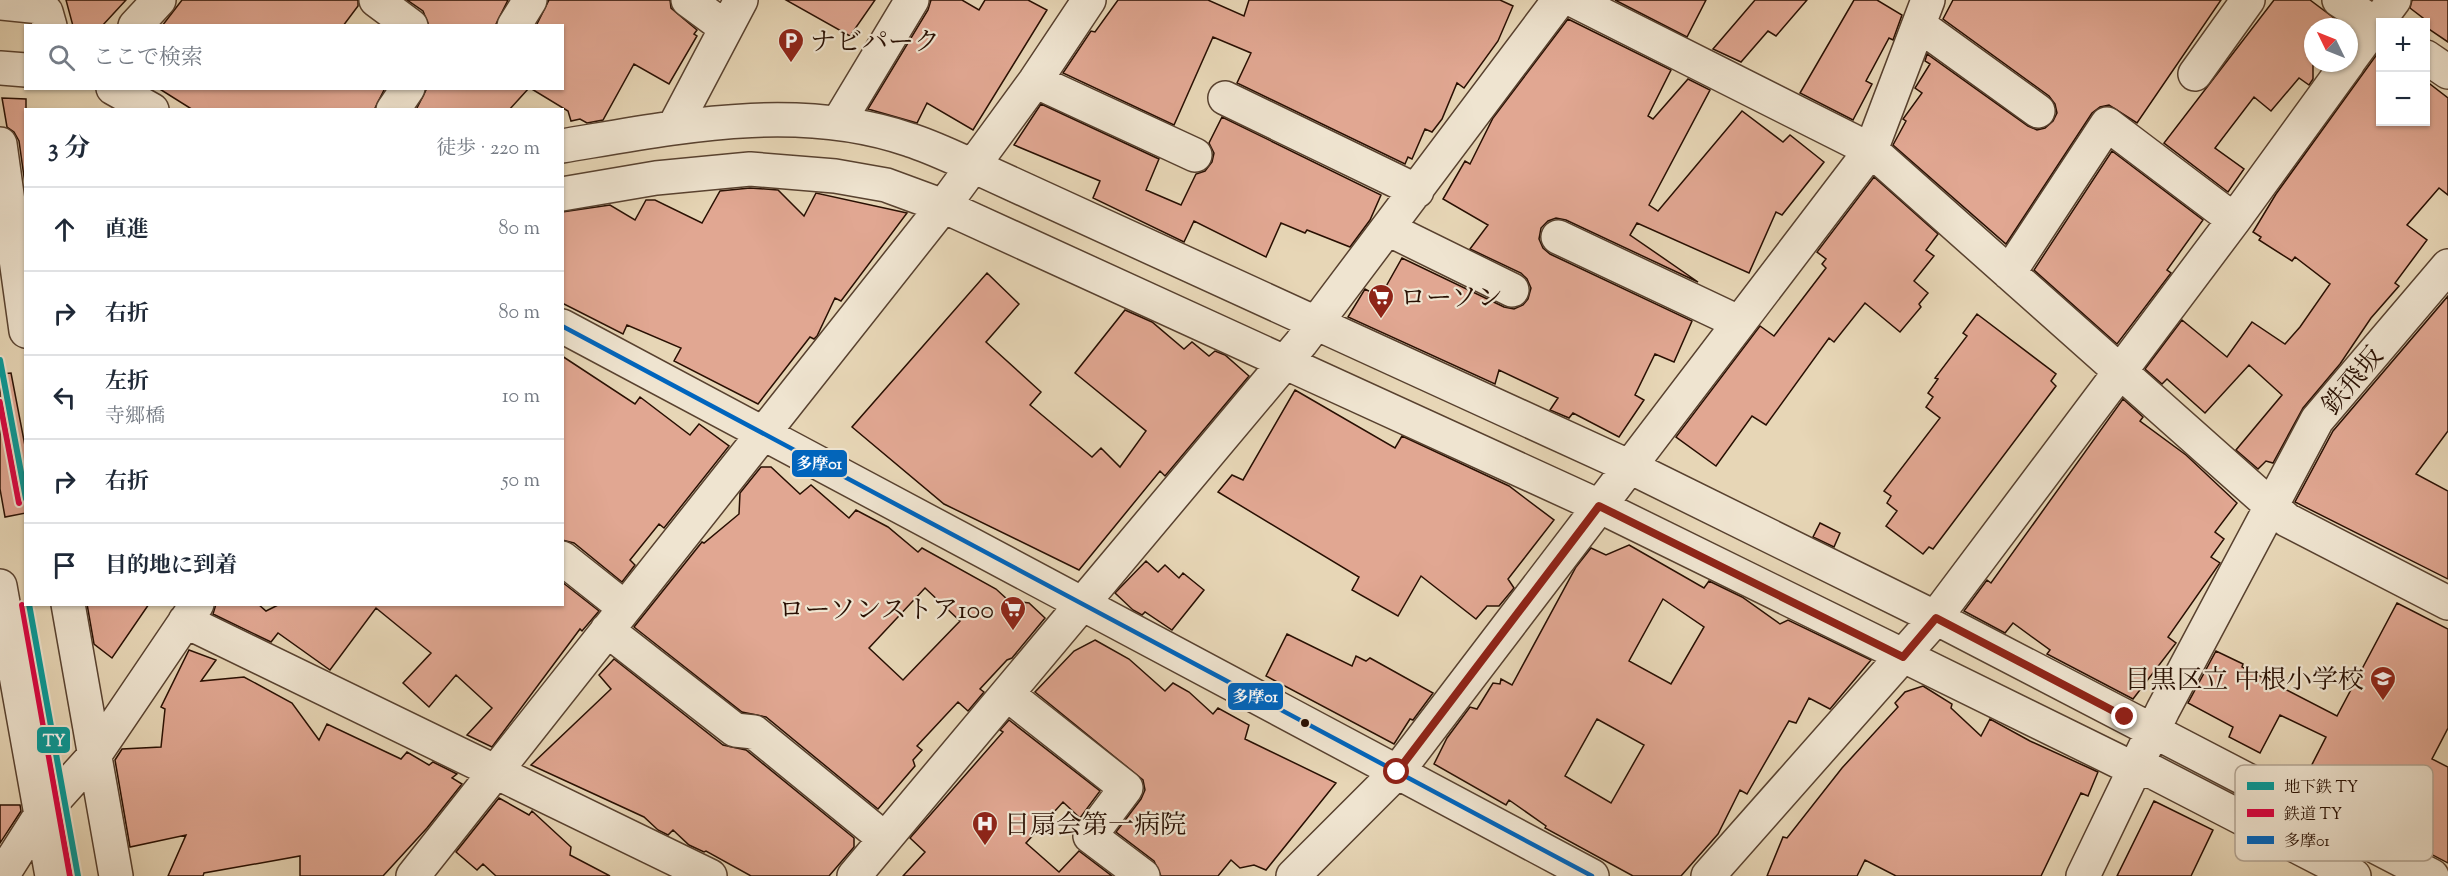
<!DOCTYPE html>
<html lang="ja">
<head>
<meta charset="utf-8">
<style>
	:root { --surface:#fff; --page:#f6f6f7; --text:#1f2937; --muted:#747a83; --line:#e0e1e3 }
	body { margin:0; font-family:"Sorts Mill Goudy","Noto Serif JP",serif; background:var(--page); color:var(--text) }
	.controls { position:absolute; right:18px; top:18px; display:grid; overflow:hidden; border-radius:0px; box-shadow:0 2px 4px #0004 }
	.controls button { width:54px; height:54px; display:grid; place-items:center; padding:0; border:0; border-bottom:2px solid var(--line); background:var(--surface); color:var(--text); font:30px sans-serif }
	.compass { position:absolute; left:2304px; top:18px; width:54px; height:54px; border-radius:50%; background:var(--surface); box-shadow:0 2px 4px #0004; rotate:313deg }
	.stop { position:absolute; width:18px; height:18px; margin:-14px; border:4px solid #8f2418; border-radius:50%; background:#fff }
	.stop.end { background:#8f2418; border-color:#fff; box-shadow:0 2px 6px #0008 }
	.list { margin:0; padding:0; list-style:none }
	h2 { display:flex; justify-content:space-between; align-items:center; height:78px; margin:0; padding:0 24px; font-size:26px }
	h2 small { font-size:20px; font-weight:400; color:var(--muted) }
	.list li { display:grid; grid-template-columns:39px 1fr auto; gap:18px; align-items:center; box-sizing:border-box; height:84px; padding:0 24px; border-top:2px solid var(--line) }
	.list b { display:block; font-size:22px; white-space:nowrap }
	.list p { margin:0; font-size:20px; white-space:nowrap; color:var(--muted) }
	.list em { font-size:20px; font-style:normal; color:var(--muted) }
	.icon { flex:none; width:33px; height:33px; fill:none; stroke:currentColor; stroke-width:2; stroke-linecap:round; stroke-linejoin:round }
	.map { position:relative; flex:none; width:2448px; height:876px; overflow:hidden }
	.search { position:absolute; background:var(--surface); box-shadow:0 2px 4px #0004; left:24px; top:24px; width:540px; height:66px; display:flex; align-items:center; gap:15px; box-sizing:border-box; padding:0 21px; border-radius:0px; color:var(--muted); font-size:22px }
	.panel { position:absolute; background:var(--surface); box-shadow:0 2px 4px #0004; left:24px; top:108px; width:540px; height:498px; border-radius:0px }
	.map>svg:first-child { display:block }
	.building { fill:#e1a792; stroke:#280f02; stroke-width:1.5; fill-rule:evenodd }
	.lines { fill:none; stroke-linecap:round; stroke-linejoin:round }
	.minor-casing { stroke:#58412f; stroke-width:36 }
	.minor { stroke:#efe4d0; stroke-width:33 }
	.bus-1-casing { stroke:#efe4d0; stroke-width:9 }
	.bus-1 { stroke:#0065bd; stroke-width:4.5 }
	.rail-1-casing { stroke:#efe4d0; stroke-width:10 }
	.rail-1 { stroke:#da0442; stroke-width:6 }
	.metro-1-casing { stroke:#efe4d0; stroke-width:10 }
	.metro-1 { stroke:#059a99; stroke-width:6 }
	.route { stroke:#8f2418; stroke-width:8 }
	.bus-dot { fill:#280f02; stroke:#efe4d0; stroke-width:2 }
	.labels { text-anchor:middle; stroke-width:4.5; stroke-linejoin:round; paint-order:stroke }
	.poi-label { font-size:26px; fill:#280f02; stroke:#efe4d0; text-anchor:start }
	.street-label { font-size:26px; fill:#280f02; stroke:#efe4d0 }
	.key { fill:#efe4d0; stroke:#b3a492; stroke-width:1.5 }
	.key-label { font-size:16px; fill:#280f02 }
	.line-badge { stroke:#efe4d0; stroke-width:2 }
	.badge-label { font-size:16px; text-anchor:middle; font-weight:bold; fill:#fff }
</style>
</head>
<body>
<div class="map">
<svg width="2448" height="876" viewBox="0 0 2448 876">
	<rect width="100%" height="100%" fill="#e7d6b6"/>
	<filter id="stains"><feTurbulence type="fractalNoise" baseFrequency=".00333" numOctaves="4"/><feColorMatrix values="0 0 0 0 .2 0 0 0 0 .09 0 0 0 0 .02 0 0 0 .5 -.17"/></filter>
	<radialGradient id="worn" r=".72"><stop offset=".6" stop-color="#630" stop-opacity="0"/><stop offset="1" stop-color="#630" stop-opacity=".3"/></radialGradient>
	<path class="building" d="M66 0H126L102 26H73Z
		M182 0H358V6L343 26H162Z
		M407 0H508L495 26H429L423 11Z
		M549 0H670L671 8 697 30 694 34 697 36 669 84 634 64 603 120 587 123 580 119 571 121 568 111 530 88H562V26H536Z
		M786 0H875L850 36Z
		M931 0H962L979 10 985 0H1028L1047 10 973 130 927 103 917 123 868 109 928 10Z
		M1118 0H1208L1244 16 1249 0H1500L1513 6 1498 41 1464 88 1457 83 1442 119 1432 132 1425 129 1412 159 1408 157 1405 164 1237 83 1251 53 1213 37 1174 125 1063 73 1091 31 1095 32Z
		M1615 0H1706L1687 37Z
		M1755 0H1807L1776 36 1768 31 1741 62 1713 49Z
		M1854 0H1877L1902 15 1893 40 1889 38 1866 81 1872 84 1853 120 1800 93Z
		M1953 0H2221L2137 123 2109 105 2100 107 2092 113 2006 244 1893 145 1906 121 1903 119 1922 93 1915 88 1930 64 1925 61 1927 54 2028 126 2037 130 2045 128 2053 121 2057 113 2055 104 2049 96 1943 19Z
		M2274 0H2310L2346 27H2313V79L2309 85 2299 78 2271 111 2254 97 2215 148 2244 169 2228 192 2164 143Z
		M2412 0H2448V42L2426 27V22H2421L2423 18 2410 8Z
		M1568 19 1671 70 1648 116 1653 119 1688 79 1710 90 1649 205 1658 211 1742 111 1783 142 1790 135 1824 162 1782 215 1776 212 1749 273 1637 223 1630 235 1698 282 1566 220 1556 218 1548 221 1541 228 1539 239 1543 248 1550 254 1692 321 1674 362 1655 354 1635 395 1644 400 1619 437 1573 413 1569 418 1550 410 1558 398 1499 370 1495 384 1348 317 1365 289 1380 297 1402 258 1504 307 1514 309 1523 305 1528 299 1531 288 1527 279 1521 273 1470 249 1488 225 1443 199 1465 161 1470 164 1493 118Z
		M2380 50V122H2426V81L2448 98V195L2439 188 2407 225 2427 240 2395 283 2399 286 2371 318 2340 364 2303 408 2273 463 2266 461 2258 469 2236 450 2282 395 2249 365 2205 413 2167 379 2162 384 2145 369 2182 320 2227 357 2252 322 2285 344 2300 327 2330 284 2295 257 2292 261 2259 240 2261 237 2253 232 2276 194Z
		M158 88H385L374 110H193Z
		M427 88H529L509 110H416Z
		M2 98 26 99V191L19 141 14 132 7 127Z
		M1041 104 1159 159 1146 190 1181 205 1196 174 1205 171 1212 162 1214 153 1209 143 1222 117 1381 195 1370 220 1350 247 1307 230 1305 233 1281 223 1266 257 1194 221 1184 242 1093 198 1100 181 1014 145Z
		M2112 151 2203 220 2167 270 2171 273 2117 344 2034 270Z
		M1874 177 1938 234 1926 250 1934 256 1914 281 1928 293 1919 304 1921 307 1900 332 1865 303 1834 342 1829 338 1766 425 1752 416 1716 466 1676 437 1760 326 1774 336 1826 268 1822 264 1826 259 1817 252Z
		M750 188 778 190 804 216 816 193 907 213 841 301 835 298 817 336 814 339 810 337 758 404 674 361 681 348 627 325 623 334 562 303V212L610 205 635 220 646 200H655L702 223 720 191Z
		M987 273 1019 304 986 342 1041 392 1030 405 1092 457 1101 448 1120 467 1146 431 1075 373 1125 310 1152 322 1184 349 1192 342 1209 356 1215 351 1225 355 1249 376 1165 476 1160 471 1079 570 944 504 852 427Z
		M2448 296V431L2416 474 2448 491V579L2295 502 2333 431Z
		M1977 314 2056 374 2051 381 2056 386 1933 549 1929 547 1923 554 1886 526 1897 511 1887 503 1891 496 1884 491 1940 418 1926 407 1933 397 1928 393 1938 379 1935 378 1967 336 1963 333Z
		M562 356 635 404 640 397 690 435 699 424 729 446 664 528 659 524 630 560 635 565 622 582 574 543 562 540Z
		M11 373 26 451V513L5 517 0 489V374Z
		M1295 390 1395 448 1402 436 1509 486 1554 520 1508 579 1514 588 1499 606H1487L1476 619 1421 576 1398 616 1352 590 1359 577 1218 492 1232 475 1243 480Z
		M2123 399 2143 417 2140 421 2186 455 2237 503 2215 532 2224 539 2211 557 2220 563 2168 637 2176 643 2133 699 2047 654 2050 650 2013 623 2005 633 1964 611 1987 580 1991 583Z
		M761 467H771L800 494 811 485 849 518 856 510 888 527 918 552 922 548 996 589 1008 600 1029 603 1045 618 1012 658 1007 660 980 689 984 692 968 711 958 702 917 746 922 750 913 760 915 766 878 809 766 717 742 712 634 627 702 542 704 543 739 514 740 493ZM925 588 960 621 903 680 869 648Z
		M1820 523 1840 533 1834 547 1813 537Z
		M1629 545 1704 588 1709 581 1742 597 1780 624 1788 620 1871 660 1830 709 1809 698 1796 723 1789 721 1747 794 1740 790 1718 834 1681 876H1633L1545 828 1546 826 1509 800 1506 805 1434 764 1447 738 1470 707 1477 709 1493 683 1500 684 1501 679 1512 685 1576 567 1591 548 1606 555ZM1663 599 1704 627 1671 684 1629 661ZM1597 719 1644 745 1611 803 1565 776Z
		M1146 561 1158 572 1165 565 1179 578 1183 573 1204 590 1172 630 1145 612 1142 615 1133 610 1115 593Z
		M562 582 599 611 582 631 580 629 492 747 467 735 492 708 456 675 429 707 403 683 431 653 376 608 330 670 278 633 271 642 213 614 216 604H258L266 611 280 604H562Z
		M2397 603 2448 629V728L2432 759 2448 767V863L2301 786 2326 737 2280 715 2260 753 2229 737 2233 727 2188 703 2216 651 2243 664 2242 667 2337 716Z
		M87 604H149L112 658 94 644Z
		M1287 634 1352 666 1356 656 1366 661 1370 658 1433 693 1413 720 1410 719 1394 744 1266 676Z
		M1095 640 1129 659 1165 691 1173 683 1189 692 1213 714 1218 708 1249 725 1245 739 1336 783 1266 870 1254 865 1240 868 1231 860 1218 876H1161L1154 861 1116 832 1141 799 1145 790 1143 780 1035 692 1074 651Z
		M189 650 216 660 201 681 244 677 292 703 319 740 327 724 401 759 407 752 429 765 433 762 457 774 452 778 462 784 427 828 383 876H300V856L204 873 203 876H168L186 835 130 847 115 760 122 749 161 747 165 709 161 707Z
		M614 659 723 745 746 750 854 838V847L829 876H751L706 851 704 852 689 845 673 830 668 835 658 830 644 817 531 765 611 689 599 675Z
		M1923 686 1952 704 1951 708 1981 736 1990 719 2030 741 2098 772 2088 796 2081 793 2041 876H1896L1865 860 1857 876H1767L1783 837 1787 838 1842 768 1898 707 1895 703 1905 692Z
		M1009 720 1100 791 1080 818 1063 802 1026 843 1059 872 1079 851 1112 876H903L925 852 910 838 1003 732 1000 730Z
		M499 798 529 815 532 811 571 847 570 855 610 876H496L483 864 477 870 456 852Z
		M2154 801 2213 830 2191 876H2117Z
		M0 805H20L21 811 0 843Z"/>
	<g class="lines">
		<defs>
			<path id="minor" d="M376 0 411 26
				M688 0 726 28
				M1573 0 1871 150 2287 520 2448 603
				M2339 0 2380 27
				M0 3 41 7 46 12 50 26
				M1919 25 2038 111
				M135 26 159 0
				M514 26 530 0
				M2426 57 2448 72
				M2349 61 2394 0
				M0 68 26 70
				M2195 74 2248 0
				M1035 81 1195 155
				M113 88 152 110
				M1225 98 1417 191
				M393 110 408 88
				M838 123 912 0
				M674 127 741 0
				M0 144 26 331
				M562 146C676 127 797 101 910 140 932 147 952 157 973 166L1628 466 1936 618 2432 876
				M562 194 656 178 750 169 835 176 886 185 943 206 1599 506 2134 769 2153 772 2354 876
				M1388 229 1512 290
				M1558 237 1738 322
				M2009 273 2107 124 2234 220
				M562 326 1592 876
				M562 558 625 608
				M0 586 52 876
				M68 604 116 876
				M185 621 710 876
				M607 630 735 730 754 732 885 839
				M1007 694 1126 788 1090 836 1143 876
				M2 876 40 816 94 756 197 604
				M413 876 948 200 1035 81 1089 0
				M854 876 1301 343 1559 0
				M1293 876 1397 772 1871 150 1928 0
				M1708 876 1929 626 2234 220 2348 63
				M2083 876 2163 710 2317 420 2448 266"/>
		</defs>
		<use href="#minor" class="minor-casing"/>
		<use href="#minor" class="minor"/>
		<defs>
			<path id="bus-1" d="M562 326 1592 876"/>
		</defs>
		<use href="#bus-1" class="bus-1-casing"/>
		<use href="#bus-1" class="bus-1"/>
		<defs>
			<path id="rail-1" d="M0 402 19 503
				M22 605 70 876"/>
		</defs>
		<use href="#rail-1" class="rail-1-casing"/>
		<use href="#rail-1" class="rail-1"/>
		<defs>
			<path id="metro-1" d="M0 360 26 499
				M29 604 78 876"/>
		</defs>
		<use href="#metro-1" class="metro-1-casing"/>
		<use href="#metro-1" class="metro-1"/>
	</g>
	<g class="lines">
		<path class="route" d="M1397 772 1599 506 1903 657 1936 618 2125 717"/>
	</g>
	<defs>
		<symbol id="parking-pin" viewBox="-11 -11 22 30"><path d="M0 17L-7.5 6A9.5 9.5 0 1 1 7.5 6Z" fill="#8f2418" stroke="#efe4d0"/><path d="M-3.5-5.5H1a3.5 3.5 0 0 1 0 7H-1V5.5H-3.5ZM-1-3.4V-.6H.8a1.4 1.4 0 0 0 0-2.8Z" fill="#fff"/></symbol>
		<symbol id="supermarket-pin" viewBox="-11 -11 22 30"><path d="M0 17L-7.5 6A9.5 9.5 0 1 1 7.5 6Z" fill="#8f2418" stroke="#efe4d0"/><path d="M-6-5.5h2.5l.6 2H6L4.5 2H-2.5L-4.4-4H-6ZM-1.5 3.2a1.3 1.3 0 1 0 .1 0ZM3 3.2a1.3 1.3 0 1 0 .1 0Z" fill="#fff"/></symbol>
		<symbol id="school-pin" viewBox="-11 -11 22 30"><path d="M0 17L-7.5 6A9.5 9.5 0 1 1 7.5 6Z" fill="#8f2418" stroke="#efe4d0"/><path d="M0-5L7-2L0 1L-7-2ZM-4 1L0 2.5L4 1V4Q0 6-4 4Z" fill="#fff"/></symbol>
		<symbol id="hospital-pin" viewBox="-11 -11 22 30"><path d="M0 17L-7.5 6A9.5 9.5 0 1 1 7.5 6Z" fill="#8f2418" stroke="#efe4d0"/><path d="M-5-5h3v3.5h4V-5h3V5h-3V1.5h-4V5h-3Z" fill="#fff"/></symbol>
	</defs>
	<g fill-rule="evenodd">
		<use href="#parking-pin" x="776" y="26" width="30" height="40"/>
		<use href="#supermarket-pin" x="1366" y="282" width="30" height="40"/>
		<use href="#supermarket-pin" x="998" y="594" width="30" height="40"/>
		<use href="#school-pin" x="2368" y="664" width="30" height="40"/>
		<use href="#hospital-pin" x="970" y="809" width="30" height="40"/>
	</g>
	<circle class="bus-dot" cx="1305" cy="723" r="5"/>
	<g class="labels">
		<g class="poi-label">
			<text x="810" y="50">ナビパーク</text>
			<text x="1400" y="306">ローソン</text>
			<text x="994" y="618" text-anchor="end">ローソンストア100</text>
			<text x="2364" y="688" text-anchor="end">目黒区立 中根小学校</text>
			<text x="1004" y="833">日扇会第一病院</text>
		</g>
		<g class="street-label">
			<text transform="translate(2352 380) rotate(-50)" y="9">鉄飛坂</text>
		</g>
	</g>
	<rect x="2235" y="765" width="198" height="96" rx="9" class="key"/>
	<rect x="2247" y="782" width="27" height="8" fill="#059a99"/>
	<rect x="2247" y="809" width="27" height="8" fill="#da0442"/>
	<rect x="2247" y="836" width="27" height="8" fill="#0065bd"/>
	<g class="key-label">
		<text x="2284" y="792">地下鉄 TY</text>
		<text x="2284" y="819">鉄道 TY</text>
		<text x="2284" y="846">多摩01</text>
	</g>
	<g class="line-badge">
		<rect x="791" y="449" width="57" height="29" rx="6" fill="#0065bd"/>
		<rect x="1227" y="682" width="57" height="29" rx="6" fill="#0065bd"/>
		<rect x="36" y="726" width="35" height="28" rx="6" fill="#059a99"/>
	</g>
	<g class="badge-label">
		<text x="819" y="469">多摩01</text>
		<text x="1255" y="702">多摩01</text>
		<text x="54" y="746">TY</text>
	</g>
	<rect width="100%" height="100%" filter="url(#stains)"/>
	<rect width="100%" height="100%" fill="url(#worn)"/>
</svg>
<div class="controls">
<button>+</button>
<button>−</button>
</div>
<svg class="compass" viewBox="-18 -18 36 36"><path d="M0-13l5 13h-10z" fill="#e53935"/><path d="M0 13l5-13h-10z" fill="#747a83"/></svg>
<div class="stop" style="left:1397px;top:772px"></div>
<div class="stop end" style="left:2125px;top:717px"></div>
<div class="search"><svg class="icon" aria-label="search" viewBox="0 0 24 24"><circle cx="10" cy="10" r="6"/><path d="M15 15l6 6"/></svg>ここで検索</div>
<section class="panel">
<h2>3 分<small>徒歩 · 220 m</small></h2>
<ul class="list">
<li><svg class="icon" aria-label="ahead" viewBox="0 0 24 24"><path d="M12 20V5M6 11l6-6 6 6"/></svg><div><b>直進</b></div><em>80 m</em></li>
<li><svg class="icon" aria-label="right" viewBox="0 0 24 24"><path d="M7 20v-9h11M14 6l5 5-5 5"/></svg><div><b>右折</b></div><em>80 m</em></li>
<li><svg class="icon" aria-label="left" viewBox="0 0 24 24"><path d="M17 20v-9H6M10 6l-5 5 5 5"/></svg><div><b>左折</b><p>寺郷橋</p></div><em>10 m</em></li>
<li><svg class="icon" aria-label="right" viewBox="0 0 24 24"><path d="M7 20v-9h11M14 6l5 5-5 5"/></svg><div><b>右折</b></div><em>50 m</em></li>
<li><svg class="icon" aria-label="arrive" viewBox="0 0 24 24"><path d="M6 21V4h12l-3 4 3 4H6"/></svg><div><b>目的地に到着</b></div></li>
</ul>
</section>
</div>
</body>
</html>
